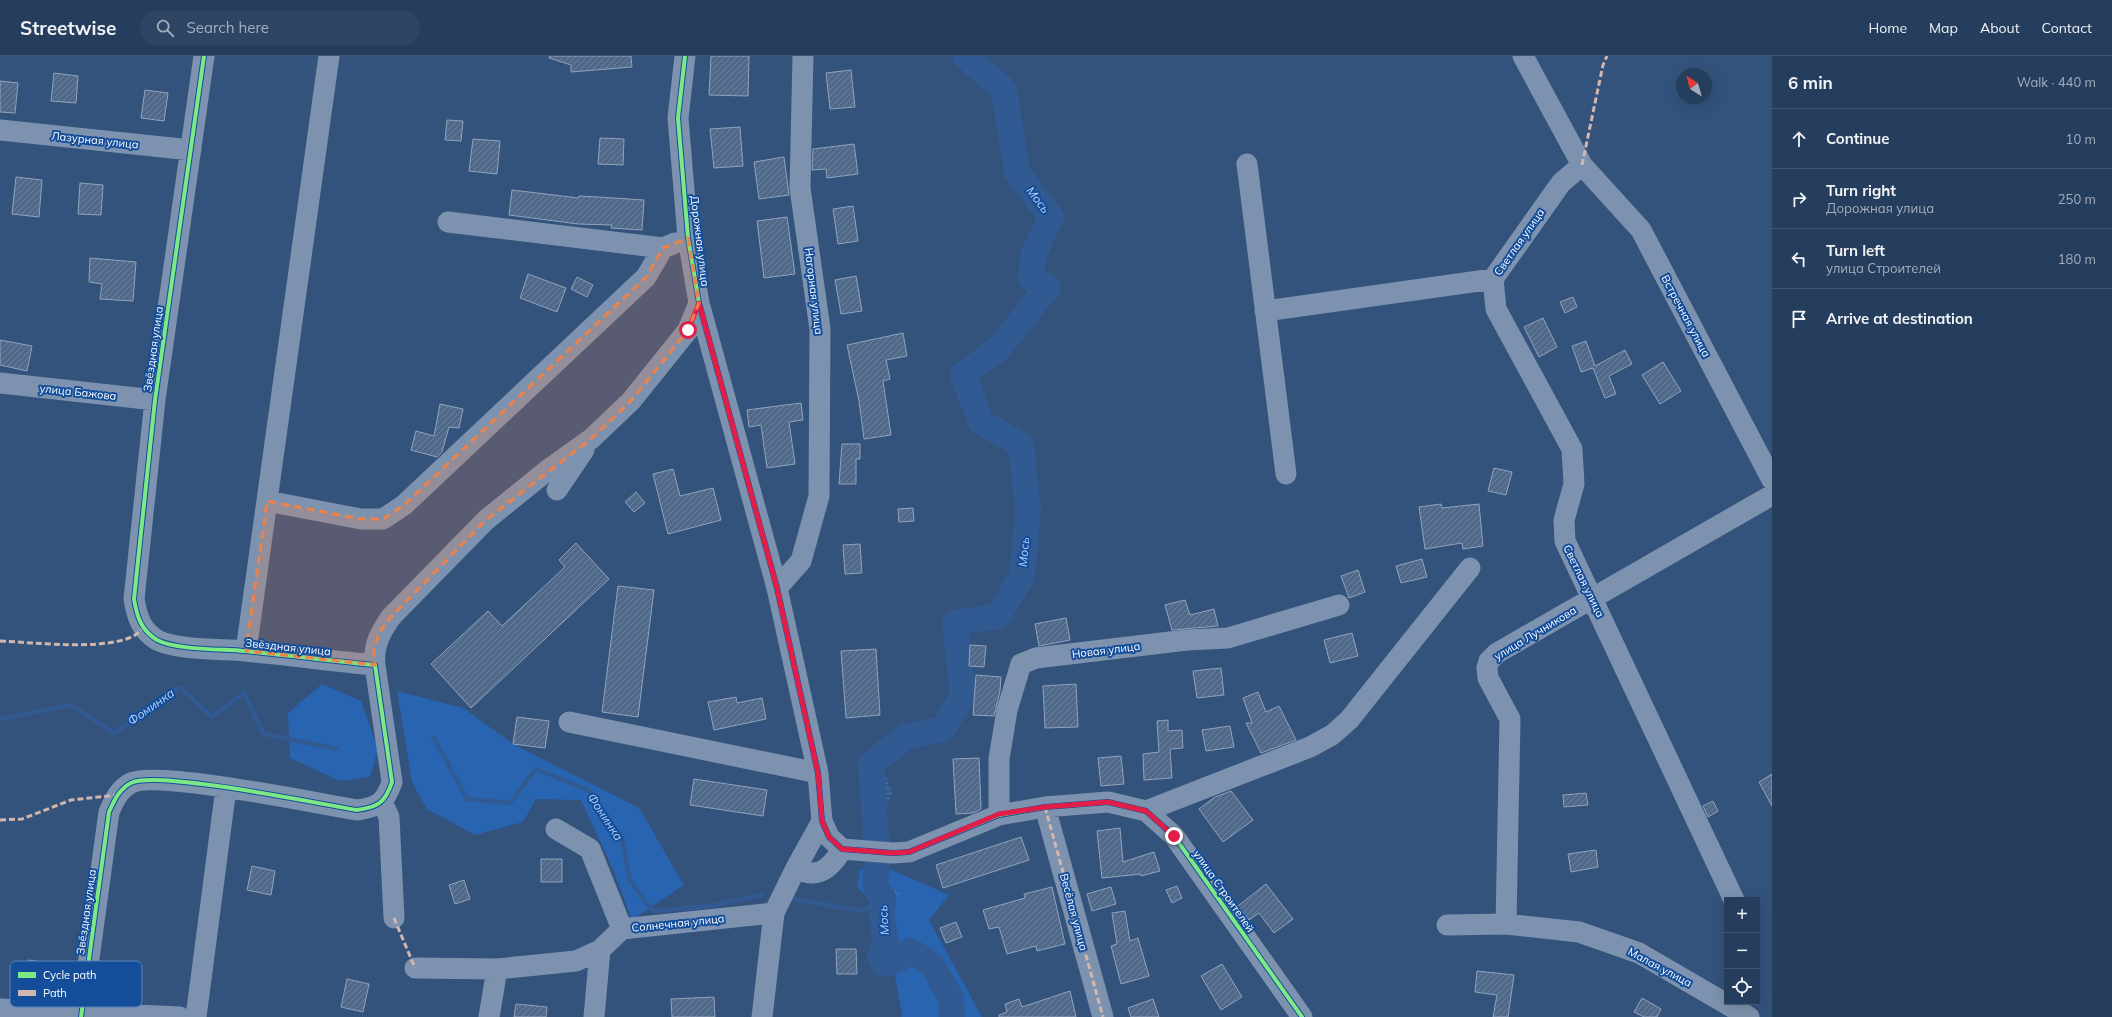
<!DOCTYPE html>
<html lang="en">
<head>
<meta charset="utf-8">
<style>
	:root { --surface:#263e5d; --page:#2e4563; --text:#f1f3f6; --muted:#a4aebc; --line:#425772 }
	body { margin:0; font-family:Mulish,sans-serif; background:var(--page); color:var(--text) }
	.controls { position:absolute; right:12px; bottom:12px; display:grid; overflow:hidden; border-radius:0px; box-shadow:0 4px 16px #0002 }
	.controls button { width:36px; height:36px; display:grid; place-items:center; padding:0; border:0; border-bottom:1px solid var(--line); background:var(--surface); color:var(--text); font:20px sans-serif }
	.compass { position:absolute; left:1676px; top:12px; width:36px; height:36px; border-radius:50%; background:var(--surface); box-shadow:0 4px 16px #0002; rotate:323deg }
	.stop { position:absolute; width:12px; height:12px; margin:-9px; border:3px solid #e11d48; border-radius:50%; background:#fff }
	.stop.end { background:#e11d48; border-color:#fff; box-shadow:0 1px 4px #0008 }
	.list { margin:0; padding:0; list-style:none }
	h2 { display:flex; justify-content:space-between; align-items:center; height:52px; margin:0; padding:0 16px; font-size:17px }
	h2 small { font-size:13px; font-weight:400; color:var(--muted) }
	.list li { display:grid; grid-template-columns:26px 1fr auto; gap:12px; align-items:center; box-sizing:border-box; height:60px; padding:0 16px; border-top:1px solid var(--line) }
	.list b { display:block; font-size:15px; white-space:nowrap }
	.list p { margin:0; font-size:13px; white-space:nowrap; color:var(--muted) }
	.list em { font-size:13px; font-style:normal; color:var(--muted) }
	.icon { flex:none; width:22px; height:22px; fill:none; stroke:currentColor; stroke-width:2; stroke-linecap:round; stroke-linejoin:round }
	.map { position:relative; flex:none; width:1772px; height:961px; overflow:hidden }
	header { display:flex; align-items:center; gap:24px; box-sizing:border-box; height:56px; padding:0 20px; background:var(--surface); border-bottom:1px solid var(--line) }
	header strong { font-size:19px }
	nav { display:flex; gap:22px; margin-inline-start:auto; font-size:14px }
	.search { width:280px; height:36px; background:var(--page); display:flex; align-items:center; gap:10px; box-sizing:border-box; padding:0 14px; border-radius:22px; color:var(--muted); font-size:15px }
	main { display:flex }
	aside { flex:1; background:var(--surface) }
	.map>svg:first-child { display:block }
	.green { fill:#2964b1 }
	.wetland { fill:url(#wetland-marsh) }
	.water { fill:url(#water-rules) }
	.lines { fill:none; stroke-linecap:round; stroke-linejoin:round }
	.stream { stroke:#315a92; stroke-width:4.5 }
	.river { stroke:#315a92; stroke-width:26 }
	.building { fill:url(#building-hatch); stroke:#92a3bb }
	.minor { stroke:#7d92ae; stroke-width:21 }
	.quiet { stroke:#d1b7ad; stroke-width:3; stroke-dasharray:6 3; stroke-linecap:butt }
	.cycleway-casing { stroke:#144e9b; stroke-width:6 }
	.cycleway { stroke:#7ce984; stroke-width:4 }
	.route { stroke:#e11d48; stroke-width:5 }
	.marked { fill:#ee8249; fill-opacity:0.2; stroke:#ee8249; stroke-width:3; stroke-dasharray:8 5; stroke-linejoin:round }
	.labels { text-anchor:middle; stroke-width:4; stroke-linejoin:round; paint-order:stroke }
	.street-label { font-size:11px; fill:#fff; stroke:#144e9b }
	.water-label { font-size:12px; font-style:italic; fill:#b5d4f9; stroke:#144e9b }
	.key { fill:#144e9b; stroke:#5a83b9; stroke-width:1 }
	.key-label { font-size:11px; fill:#fff }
</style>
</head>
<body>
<header>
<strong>Streetwise</strong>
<div class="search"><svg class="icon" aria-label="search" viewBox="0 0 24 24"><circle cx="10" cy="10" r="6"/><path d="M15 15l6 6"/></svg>Search here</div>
<nav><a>Home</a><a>Map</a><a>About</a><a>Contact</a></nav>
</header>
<main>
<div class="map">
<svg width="1772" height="961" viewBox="0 0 1772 961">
	<defs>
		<pattern id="wetland-marsh" width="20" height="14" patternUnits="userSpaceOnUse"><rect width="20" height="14" fill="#2964b1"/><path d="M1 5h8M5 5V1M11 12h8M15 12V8" fill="none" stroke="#497bbd"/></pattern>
		<pattern id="water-rules" width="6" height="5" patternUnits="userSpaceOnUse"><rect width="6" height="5" fill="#315a92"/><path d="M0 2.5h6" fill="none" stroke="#5073a2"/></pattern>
		<pattern id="building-hatch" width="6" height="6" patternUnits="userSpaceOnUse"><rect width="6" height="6" fill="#50698a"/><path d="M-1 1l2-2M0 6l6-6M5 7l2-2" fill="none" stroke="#6a809c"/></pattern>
	</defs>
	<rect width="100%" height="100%" fill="#33527c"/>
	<path class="green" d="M322 628 361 645 378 693 370 721 340 725 290 702 288 657Z
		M397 635 463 652 513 688 639 752 684 829 632 864 613 813 581 744 536 743 523 766 475 779 427 753 412 726Z
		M878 808 949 839 929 864 982 961H901L902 958 884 861 857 830 860 814Z"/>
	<path class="wetland" d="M885 822 889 824 891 831 900 834 902 837 900 842 893 847 878 844 870 836 872 826Z"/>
	<path class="water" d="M878 709H882L892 737 888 748 882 750 880 746 868 743 863 724 867 711 872 715Z"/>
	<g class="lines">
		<path class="stream" d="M0 663 70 649 115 677 180 631 212 661 244 637 264 678 337 693
			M434 682 467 743 510 747 536 713 588 734 622 782 630 825 653 855 711 850 761 839
			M791 843 863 855 883 841"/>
		<path class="river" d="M952 961 951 942 932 909 911 895 896 905 884 908 880 900 886 887 882 862 883 841C872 832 875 820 878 808L871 708 905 681 943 673 963 639 955 567 998 560 1022 520 1028 454 1021 389 981 366 963 319 999 292 1048 231 1031 222 1033 200 1051 161 1017 116 1004 34 965 0"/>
	</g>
	<path class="building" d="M550 0H631L632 11 571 16V9L549 2Z
		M711 0H749L748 40 709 39Z
		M851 14 855 51 830 53 826 17Z
		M54 17 78 20 76 47 51 45Z
		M0 25 18 27 15 57 0 56Z
		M145 34 168 37 164 65 141 62Z
		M447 64 463 65 461 85 445 84Z
		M740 71 743 110 714 112 710 73Z
		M600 82 624 83 623 109 598 108Z
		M473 83 500 85 497 118 469 115Z
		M854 88 858 118 827 122 826 113 812 114 813 93Z
		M784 101 789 139 759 143 754 106Z
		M16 121 42 124 39 161 12 158Z
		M80 127 103 129 101 159 78 158Z
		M512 134 579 142V140L598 141 644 144 642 174 611 172 612 169 578 168 509 159Z
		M853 150 858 185 838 188 833 153Z
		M787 161 795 218 764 222 757 165Z
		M90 202 136 206 133 245 100 243 102 228 89 226Z
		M528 218 566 232 557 256 520 242Z
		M856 220 862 255 841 258 835 224Z
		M577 221 593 229 587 241 571 233Z
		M1573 241 1577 251 1565 257 1560 246Z
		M1543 262 1557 291 1539 301 1524 271Z
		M903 277 907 300 886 304 890 323 883 325 891 379 864 383 859 345 847 289Z
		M0 284 32 290 27 315 0 309Z
		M1586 285 1595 310 1625 294 1632 308 1609 320 1616 338 1605 342 1593 312 1581 316 1572 290Z
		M1663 306 1681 335 1660 348 1642 319Z
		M801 347 803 364 789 366 795 408 767 412 761 369 749 371 747 354Z
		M440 348 463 353 459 372 449 371 442 396 437 401 411 394 416 375 434 380Z
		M842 388H860V403H856V428H839Z
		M1494 412 1512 416 1506 439 1488 435Z
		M673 413 680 440 713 432 721 464 668 478 653 418Z
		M636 436 645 447 634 456 625 446Z
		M1441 448 1442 452 1479 448 1483 490 1463 493 1462 487 1425 493 1419 451Z
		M913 452 914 465 899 466 898 453Z
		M576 487 609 523 471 652 431 608 488 555 502 570 565 511 559 504Z
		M860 488 862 517 845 518 843 489Z
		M1422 503 1427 521 1401 527 1396 510Z
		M1358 514 1365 536 1349 542 1341 520Z
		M618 530 654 534 638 661 602 656Z
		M1185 544 1190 559 1214 553 1218 570 1172 574 1165 549Z
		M1066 562 1070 584 1039 590 1035 568Z
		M1352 577 1358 600 1330 607 1324 584Z
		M970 589 986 590 984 611 969 610Z
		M876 593 880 659 846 662 841 595Z
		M1221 612 1224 639 1197 642 1193 615Z
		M976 619 1001 621 1000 635 994 660 973 659Z
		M1076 628 1078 671 1045 672 1043 630Z
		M1258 636 1266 656 1279 650 1296 684 1261 697 1246 667H1252L1243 642Z
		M736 641 737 647 762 642 766 663 714 674 708 646Z
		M517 661 549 665 545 692 513 688Z
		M1168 664V675L1182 674 1183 692 1170 693 1172 722 1144 724 1143 698 1159 696 1157 665Z
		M1230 670 1234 691 1206 695 1202 674Z
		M1121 700 1124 728 1101 730 1098 702Z
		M979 702 981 753 973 757 956 758 953 703Z
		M1772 718V750L1759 726Z
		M694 723 767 734 763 760 690 749Z
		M1231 735 1253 764 1223 786 1199 753 1215 741Z
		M1586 737 1588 749 1564 751 1563 739Z
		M1713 745 1718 755 1708 761 1703 750Z
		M1120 772 1123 806 1154 796 1160 815 1141 820V818L1102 822 1097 775Z
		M1021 781 1029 804 943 832 936 809Z
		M1596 794 1598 811 1571 816 1568 798Z
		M541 803H562V826H541Z
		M252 810 275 815 271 839 247 834Z
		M464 824 470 843 455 848 449 829Z
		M1266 828 1293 863 1274 877 1259 857 1249 864 1238 850Z
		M1177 830 1182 842 1172 847 1166 834Z
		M1052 831 1065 888 1037 895 1036 890 1007 898 999 871 989 873 983 854 1025 842 1024 838Z
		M1111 831 1116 848 1092 855 1087 838Z
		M1125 855 1130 885 1138 882 1149 920 1121 928 1111 890 1117 888 1112 857Z
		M956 866 962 881 946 887 940 872Z
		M836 893H856L857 918H837Z
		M28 904 52 907 48 935 25 932Z
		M1222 908 1242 941 1221 954 1201 920Z
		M1477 915 1514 919 1508 961H1493L1497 939 1475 936Z
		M347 923 369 928 363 956 341 951Z
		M1070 935 1076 961H999V959L1007 956 1005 948 1019 943 1022 951Z
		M714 941 715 961H672L671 943Z
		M1642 942 1661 953 1657 961H1644L1634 956Z
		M1153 943 1159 961H1131L1128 952Z
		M516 948 547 951 546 961H514Z"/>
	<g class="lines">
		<path class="minor" d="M685 0 678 62 688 182 699 247 777 532 818 717 822 765 829 781 842 793 893 797 909 796 999 759 1045 751 1108 746 1146 755 1174 780 1302 961
			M1523 0 1582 109 1641 174 1772 424
			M0 74 191 94
			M1247 108 1286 418
			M1582 109 1561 127 1493 223 1496 253 1572 393 1574 428 1564 464 1565 485 1734 844
			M448 166 663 192 675 187
			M1265 255 1493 223
			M0 327 155 344
			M557 434 584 394
			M267 445 361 463H383L404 449 646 221 663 192
			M777 532 801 505 819 440 820 273 800 132 803 0
			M246 595 329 0
			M375 609C373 589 380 577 391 561L486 464 549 413 591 383 631 345 688 274 699 247
			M569 666 818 717
			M382 746 389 761 394 862
			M1045 751 1103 961
			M1146 755 1310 691 1332 679 1349 664 1470 512
			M999 759V703L1007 654 1021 608 1036 602 1187 584 1228 582 1339 549
			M556 773 590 793 622 873
			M796 812C800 814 806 817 811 817 825 818 836 804 842 793
			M1506 868 1510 663 1488 622 1487 612 1489 605 1497 597 1772 439
			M1447 869 1506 868 1579 876 1639 897 1749 961
			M415 912 497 913
			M0 953 180 961
			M81 961 109 756C114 745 119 733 131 727 156 714 320 748 357 754 378 751 385 747 392 726L375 609C332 605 288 599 244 595 221 593 176 594 157 584 141 574 137 561 134 543L155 344 204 0
			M196 961 226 732
			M489 961 497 913 576 905 600 894 622 873 774 857
			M594 961 600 894
			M762 961 774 857 796 812 822 765"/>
		<path class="quiet" d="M1582 109 1603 9 1607 0
			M0 585C31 586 124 598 142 573
			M1045 751 1103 961
			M0 764 22 763 71 744 117 739
			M394 862 415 912"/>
		<defs>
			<path id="cycleway" d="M685 0 678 62 688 182 699 247 777 532 818 717 822 765 829 781 842 793 893 797 909 796 999 759 1045 751 1108 746 1146 755 1174 780 1302 961
				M81 961 109 756C114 745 119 733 131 727 156 714 320 748 357 754 378 751 385 747 392 726L375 609C332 605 288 599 244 595 221 593 176 594 157 584 141 574 137 561 134 543L155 344 204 0"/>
		</defs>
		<use href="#cycleway" class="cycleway-casing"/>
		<use href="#cycleway" class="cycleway"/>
	</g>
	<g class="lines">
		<path class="route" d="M688 274 699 247 777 532 818 717 822 765 829 781 842 793 892 797 909 796 999 758 1045 751 1108 746 1146 755 1174 780"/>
	</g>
	<path class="marked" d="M688 182 699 247 688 274 631 345 591 383 486 464 391 561 379 577 374 595 375 609 246 595 267 445 361 463H383L404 449 646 221 663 192Z"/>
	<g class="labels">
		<g class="street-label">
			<text transform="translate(95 84) rotate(6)" y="4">Лазурная улица</text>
			<text transform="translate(700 185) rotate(83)" y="4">Дорожная улица</text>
			<text transform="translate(1519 186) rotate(-55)" y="4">Светлая улица</text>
			<text transform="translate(814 235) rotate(83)" y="4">Нагорная улица</text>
			<text transform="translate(1686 260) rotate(62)" y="4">Встречная улица</text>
			<text transform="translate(153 293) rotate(-82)" y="4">Звёздная улица</text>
			<text transform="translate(78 336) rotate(6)" y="4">улица Бажова</text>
			<text transform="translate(1584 525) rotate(64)" y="4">Светлая улица</text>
			<text transform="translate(1535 577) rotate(-31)" y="4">улица Лучникова</text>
			<text transform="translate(288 591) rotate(6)" y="4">Звёздная улица</text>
			<text transform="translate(1106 594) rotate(-7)" y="4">Новая улица</text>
			<text transform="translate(1224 835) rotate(55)" y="4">улица Строителей</text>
			<text transform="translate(86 856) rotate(-82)" y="4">Звёздная улица</text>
			<text transform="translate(1074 856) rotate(75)" y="4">Весёлая улица</text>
			<text transform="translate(678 867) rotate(-6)" y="4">Солнечная улица</text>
			<text transform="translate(1660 911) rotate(28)" y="4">Малая улица</text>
		</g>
		<g class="water-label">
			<text transform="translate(1038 144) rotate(53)" y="4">Мось</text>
			<text transform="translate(1024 496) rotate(-85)" y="4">Мось</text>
			<text transform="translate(151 651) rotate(-35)" y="4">Фоминка</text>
			<text transform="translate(605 761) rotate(57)" y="4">Фоминка</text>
			<text transform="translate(884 864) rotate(-94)" y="4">Мось</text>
		</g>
	</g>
	<rect x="10" y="905" width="132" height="46" rx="6" class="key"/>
	<rect x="18" y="916" width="18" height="6" fill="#7ce984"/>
	<rect x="18" y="934" width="18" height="6" fill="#d1b7ad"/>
	<g class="key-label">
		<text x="43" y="923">Cycle path</text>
		<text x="43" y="941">Path</text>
	</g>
</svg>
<div class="controls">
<button>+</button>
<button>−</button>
<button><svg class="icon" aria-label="locate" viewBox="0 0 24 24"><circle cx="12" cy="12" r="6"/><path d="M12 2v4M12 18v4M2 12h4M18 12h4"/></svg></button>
</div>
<svg class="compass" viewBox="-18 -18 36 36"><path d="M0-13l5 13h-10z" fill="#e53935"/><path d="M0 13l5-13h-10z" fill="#a4aebc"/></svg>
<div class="stop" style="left:688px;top:274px"></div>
<div class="stop end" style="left:1174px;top:780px"></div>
</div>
<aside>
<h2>6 min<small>Walk · 440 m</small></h2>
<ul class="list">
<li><svg class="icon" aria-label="ahead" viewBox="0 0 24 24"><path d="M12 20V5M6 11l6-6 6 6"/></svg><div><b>Continue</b></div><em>10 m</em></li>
<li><svg class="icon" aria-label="right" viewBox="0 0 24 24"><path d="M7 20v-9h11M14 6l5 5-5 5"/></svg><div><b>Turn right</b><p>Дорожная улица</p></div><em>250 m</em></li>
<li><svg class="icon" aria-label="left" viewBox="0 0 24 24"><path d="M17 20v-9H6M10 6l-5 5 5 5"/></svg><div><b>Turn left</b><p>улица Строителей</p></div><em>180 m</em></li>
<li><svg class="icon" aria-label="arrive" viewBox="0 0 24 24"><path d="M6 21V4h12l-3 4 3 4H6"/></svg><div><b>Arrive at destination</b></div></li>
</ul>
</aside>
</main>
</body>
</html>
